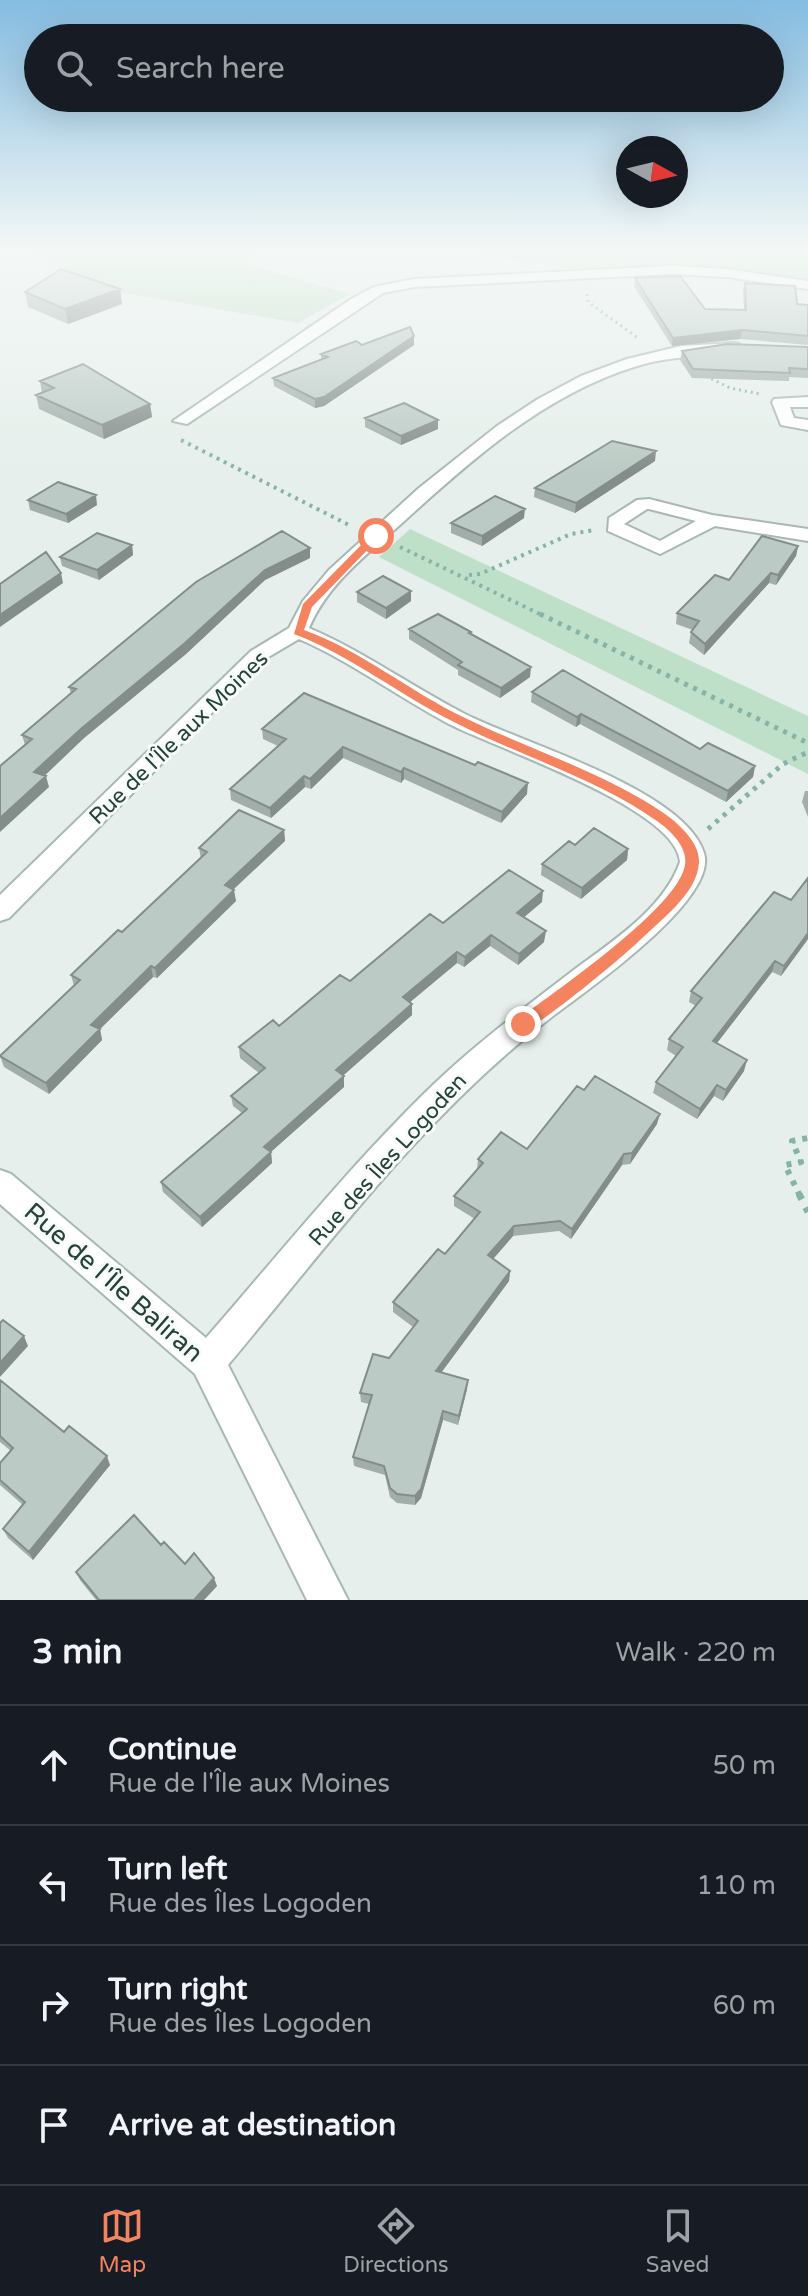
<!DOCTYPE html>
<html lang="en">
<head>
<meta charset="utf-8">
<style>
	:root { --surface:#171b24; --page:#20242c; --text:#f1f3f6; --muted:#9ea1a6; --line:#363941; --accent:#f4845f }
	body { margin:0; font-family:"Varela Round",sans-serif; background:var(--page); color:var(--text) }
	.compass { position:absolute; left:616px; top:136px; width:72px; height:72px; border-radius:50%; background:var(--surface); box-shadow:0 8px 32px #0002; rotate:98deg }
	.stop { position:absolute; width:24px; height:24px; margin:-18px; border:6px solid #f4845f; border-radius:50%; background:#fff }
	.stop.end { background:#f4845f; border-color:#fff; box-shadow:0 2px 8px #0008 }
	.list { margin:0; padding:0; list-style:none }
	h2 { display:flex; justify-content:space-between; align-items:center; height:104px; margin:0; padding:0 32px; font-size:34px }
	h2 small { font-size:26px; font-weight:400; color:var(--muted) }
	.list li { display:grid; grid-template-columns:52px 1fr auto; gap:24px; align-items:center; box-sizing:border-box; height:120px; padding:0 32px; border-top:2px solid var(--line) }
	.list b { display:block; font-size:30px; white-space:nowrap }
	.list p { margin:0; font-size:26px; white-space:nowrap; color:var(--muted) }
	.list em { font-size:26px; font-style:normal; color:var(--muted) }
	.icon { flex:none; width:44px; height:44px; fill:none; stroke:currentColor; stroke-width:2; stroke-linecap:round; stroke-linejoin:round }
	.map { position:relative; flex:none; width:808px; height:1600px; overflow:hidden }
	.search { position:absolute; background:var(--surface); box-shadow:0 8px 32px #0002; left:24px; right:24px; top:24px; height:88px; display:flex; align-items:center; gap:20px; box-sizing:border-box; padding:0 28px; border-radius:44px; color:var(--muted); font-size:30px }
	.sheet { height:584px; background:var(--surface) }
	nav { display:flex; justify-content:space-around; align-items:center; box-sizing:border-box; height:112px; border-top:2px solid var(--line); background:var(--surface); font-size:22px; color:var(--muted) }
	nav a { display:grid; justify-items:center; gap:4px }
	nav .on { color:var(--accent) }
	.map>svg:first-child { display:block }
	.green { fill:#bfe0c8 }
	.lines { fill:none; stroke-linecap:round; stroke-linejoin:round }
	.minor-casing { stroke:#a8b8b2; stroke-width:4 }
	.path-far4 { stroke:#86b3a5; stroke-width:3; stroke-dasharray:2 4; stroke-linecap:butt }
	.path-far3 { stroke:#86b3a5; stroke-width:4; stroke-dasharray:3 5; stroke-linecap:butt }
	.path-far2 { stroke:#86b3a5; stroke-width:5; stroke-dasharray:4 6; stroke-linecap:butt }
	.path-far1 { stroke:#86b3a5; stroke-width:6; stroke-dasharray:5 7; stroke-linecap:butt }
	.path { stroke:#86b3a5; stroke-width:7; stroke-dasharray:6 9; stroke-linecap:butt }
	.minor { fill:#fff; fill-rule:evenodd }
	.wall { fill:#a1aea9 }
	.shaded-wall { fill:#838d89 }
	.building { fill:#bbcac4; stroke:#838d89; stroke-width:2 }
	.route { fill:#f4845f }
	.labels { text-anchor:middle; stroke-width:6; stroke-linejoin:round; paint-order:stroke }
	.street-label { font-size:22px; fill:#24423a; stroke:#f7fbf9 }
	.near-street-label { font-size:26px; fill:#24423a; stroke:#f7fbf9 }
</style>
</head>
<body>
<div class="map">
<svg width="808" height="1600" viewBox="0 0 808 1600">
	<rect width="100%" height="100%" fill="#e6efeb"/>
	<path class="green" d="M22 248H271L242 263 350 294 298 323 102 289Z
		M433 248H808V281L704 266 588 271Z
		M410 529 808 716V774L379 557Z"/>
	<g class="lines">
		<defs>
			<path id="minor" d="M672 266 727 269 808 281V289L727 277 672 274 414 287 383 293 187 424 173 421 351 299 374 287 414 279Z
				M734 343 739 344V350C705 358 671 355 637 366 545 394 471 460 401 524 366 555 327 585 309 628 363 651 411 686 463 713 521 743 684 789 704 853 719 899 586 991 553 1016 426 1113 330 1243 228 1365L348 1600H307L195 1374 0 1204V1170L11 1174 206 1338C281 1252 352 1163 434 1084 478 1042 527 1006 575 969 613 941 664 908 680 862 677 808 495 748 449 724 398 697 352 662 299 639L265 659 9 918 0 921V895L251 651 289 628 303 601 329 570 419 488 497 426 538 399 581 376 627 359 681 346Z
				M808 397V407H790L794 418 808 420V430L781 425 772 402 774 399Z
				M649 499 712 515 808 529V541L715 526 660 554 608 531 609 518 637 500ZM647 509H649L696 521 660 541 624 524Z"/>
		</defs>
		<use href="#minor" class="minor-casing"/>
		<path class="path-far4" d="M587 294 588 302 638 338
			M706 376 730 388 760 394"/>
		<path class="path-far3" d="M181 440 351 526
			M400 547 544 616
			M469 575 480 574 571 534 594 530"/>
		<path class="path-far2" d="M540 614 808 743
			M708 829 783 764 808 752"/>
		<path class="path-far1" d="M800 1196 785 1165 801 1162 792 1141 808 1138"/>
		<path class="path" d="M799 1194 808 1212"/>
		<use href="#minor" class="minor"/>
	</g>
	<path class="wall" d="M635 278 705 309 744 310 743 291 745 283 797 304 808 305V345L740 339 672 346 634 286Z
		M120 289 122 304 68 324 28 307 25 292Z
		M362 345H414L324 406 315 408 274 386 273 378 321 360V354Z
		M808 347V378L789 377V381L692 378 680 360 682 351Z
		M40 381 150 404 152 417 104 439 39 409 36 395 42 393Z
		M365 418 438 420V429L401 445 365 427Z
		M655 461 575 513 534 497 535 488Z
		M28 500 97 505 68 523 30 510Z
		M524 518 482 546 451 533V523Z
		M132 545 133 555 99 580 62 566 60 557Z
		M798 546 796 556 776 585 769 583 704 655 689 643 691 632 693 630 676 624 677 613 729 580Z
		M310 548V558L265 580 186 654 84 738 44 776 49 787 25 745 22 735 71 693 69 687Z
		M411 591V601L386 619 357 602V592Z
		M409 629 471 635 530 677 500 698 458 675V670L409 639Z
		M532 692 700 749 755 766 753 777 726 802 580 724 576 727 531 702Z
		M304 693 527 794 501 823 404 779 401 783 343 758 311 789 305 787 271 818 231 800 230 789 278 746 263 739 262 729Z
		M805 791H808V817L802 802Z
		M284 830 285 841 233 890 236 901 157 978 153 977 100 1029 102 1040 49 1094 4 1067 0 1056 74 986 71 975 122 932 201 859 199 848Z
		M575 845 628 849 627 860 581 899 541 875 542 864Z
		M791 900 808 939 781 976 772 972 717 1043 744 1071 723 1101 714 1096 697 1119 653 1093 656 1082 676 1056 667 1050 669 1039 696 1006 689 1002 691 991Z
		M542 902 524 917 544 942 518 965 490 946 464 967 457 963 410 1002 412 1004V1015L343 1075 344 1087 271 1152 272 1163 202 1227 163 1192 161 1182 242 1113 233 1106 231 1096 259 1073 240 1058 239 1047 279 1026 443 923Z
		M657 1124 630 1164 622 1165 571 1239 559 1231 513 1236 493 1259 510 1271 509 1281 441 1373 467 1389 458 1425 443 1420 421 1498 415 1505 397 1503 390 1497 385 1475 354 1466 353 1457 369 1404 361 1402 360 1393 389 1358 413 1327 393 1312V1302L445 1254 475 1219 454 1206V1196L477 1170 478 1159Z
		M0 1380 64 1432 110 1465 33 1560 8 1538 3 1529 23 1505 0 1485V1463L11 1451 0 1442Z
		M161 1545 185 1564 217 1586 204 1600H96L80 1580 76 1572Z"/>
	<path class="shaded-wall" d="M120 289 122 304 68 324 65 309Z
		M742 330 740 339 672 346 673 338Z
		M414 336V345L324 406 315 408V399Z
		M150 404 152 417 104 439 102 425Z
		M438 420V429L401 445V436Z
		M656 451 655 461 575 513 576 503Z
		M96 495 97 505 68 523 66 514Z
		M525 509 524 518 482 546V536Z
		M132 545 133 555 99 580 97 570Z
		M798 546 796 556 776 585 778 575Z
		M310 548V558L265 580 186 654 84 738 37 783 34 772 82 728 265 570Z
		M61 573 63 583 0 627V615Z
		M771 573 769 583 704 655 705 644Z
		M411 591V601L386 619V608Z
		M531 667 530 677 500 698 501 688Z
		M581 714 580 724 576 727 577 717Z
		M343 747V758L311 789 310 779Z
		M755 766 753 777 726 802 728 791Z
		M404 768V779L401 783V772Z
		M46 776 49 787 0 832V818Z
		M304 776 305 787 271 818 270 808Z
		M528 783 527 794 501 823 502 812Z
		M284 830 285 841 226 896 225 885Z
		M628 849 627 860 581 899 582 888Z
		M234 890 236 901 157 978 155 968Z
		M543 891 542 902 516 924 517 913Z
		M546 931 544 942 518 965 519 954Z
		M808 933V939L781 976 784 966Z
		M491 935 490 946 464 967 465 957Z
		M457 952V963L403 1008V997Z
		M775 961 772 972 710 1052 713 1041Z
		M151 966 153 977 100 1029 102 1040 49 1094 46 1083 91 1025Z
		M412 1004V1015L337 1081 336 1070Z
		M747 1060 744 1071 723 1101 726 1090Z
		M344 1076V1087L265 1157 264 1147Z
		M717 1085 714 1096 697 1119 700 1109Z
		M660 1114 657 1124 630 1164 632 1153Z
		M271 1152 272 1163 202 1227 200 1217Z
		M624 1154 622 1165 571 1239 572 1229Z
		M514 1226 513 1236 487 1266 488 1255Z
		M510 1271 509 1281 435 1381 436 1371Z
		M24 1336 28 1346 0 1377V1363Z
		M468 1380 467 1389 458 1425 459 1416Z
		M443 1411V1420L421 1498 415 1505V1496Z
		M107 1456 110 1465 33 1560 29 1552Z
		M214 1578 217 1586 204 1600H194Z"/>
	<path class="building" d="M61 269 120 289 65 309 25 292Z
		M680 276 705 309 746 310 745 283 795 286 797 304 808 305V336L742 330 673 338 635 278Z
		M410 327 414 336 324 397 315 399 273 378 328 357 321 354 356 341 362 345Z
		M727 344 808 347V369L789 368 790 373 693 369 682 351Z
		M83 364 150 404 102 425 36 395 54 388 40 381Z
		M404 403 438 420 401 436 365 418Z
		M612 441 656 451 576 503 535 488Z
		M58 482 96 495 66 514 28 500Z
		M495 496 525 509 482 536 451 523Z
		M282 531 310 548 265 570 185 643 82 728 34 772 46 776 0 818V766L32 739 22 735 76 689 69 687 196 582Z
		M97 533 132 545 97 570 60 557Z
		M762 536 798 546 778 575 771 573 705 644 691 632 699 621 677 613 715 575 729 580Z
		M46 552 61 573 0 615V584Z
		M383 576 411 591 386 608 357 592Z
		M438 614 471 632 469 633 531 667 501 688 458 665 462 662 409 629Z
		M563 670 700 749 708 743 755 766 728 791 581 714 577 717 532 692Z
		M304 693 475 765 478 762 528 783 502 812 404 768 401 772 343 747 310 779 304 776 270 808 230 789 286 739 262 729Z
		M239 810 284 830 225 885 234 890 155 968 151 966 91 1025 100 1029 46 1083 0 1056 80 980 71 975 118 930 122 932 207 852 199 848Z
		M594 828 628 849 582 888 542 864 569 841 575 845Z
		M509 870 543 891 517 913 546 931 519 954 491 935 465 957 457 952 403 997 412 1004 336 1070 344 1076 264 1147 271 1152 200 1217 161 1182 247 1109 231 1096 265 1068 239 1047 273 1020 279 1026 340 975 350 981 430 914 443 923Z
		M808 878V933L784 966 775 961 713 1041 747 1060 726 1090 717 1085 700 1109 656 1082 683 1047 669 1039 702 998 691 991 774 892 791 900Z
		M595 1076 660 1114 632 1153 624 1154 572 1229 560 1221 514 1226 488 1255 510 1271 436 1371 468 1380 459 1416 443 1411 421 1489 415 1496 397 1494 390 1488 384 1466 353 1457 372 1395 360 1393 373 1354 389 1358 418 1321 393 1302 438 1249 445 1254 480 1212 454 1196 483 1163 478 1159 501 1132 527 1149 577 1086 584 1090Z
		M3 1320 24 1336 0 1363V1323Z
		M0 1380 64 1432 69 1426 107 1456 29 1552 3 1529 25 1502 0 1480V1463L13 1448 0 1436Z
		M134 1515 161 1545 164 1542 185 1564 194 1553 214 1578 194 1600H99L76 1572Z"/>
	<linearGradient id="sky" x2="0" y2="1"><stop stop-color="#84bce0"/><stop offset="0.53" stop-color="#f4f8f6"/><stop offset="1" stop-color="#f4f8f6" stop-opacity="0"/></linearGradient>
	<rect width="808" height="472" fill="url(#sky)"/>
	<path class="route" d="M372 534 381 536 312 607 304 630C362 651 409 691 463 717 530 750 604 772 665 814 679 824 700 843 699 862 698 894 658 922 638 942 619 960 543 1023 523 1031L517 1029V1020C554 992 678 908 685 865 688 847 670 830 657 821 596 778 520 756 454 722 399 695 352 656 294 634L303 604Z"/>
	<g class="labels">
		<g class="street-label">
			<text transform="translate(178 737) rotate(-44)" y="8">Rue de l'Île aux Moines</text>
			<text transform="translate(387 1159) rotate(-48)" y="8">Rue des Îles Logoden</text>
		</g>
		<g class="near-street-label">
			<text transform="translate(114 1282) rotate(41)" y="9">Rue de l'Île Baliran</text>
		</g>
	</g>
</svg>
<svg class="compass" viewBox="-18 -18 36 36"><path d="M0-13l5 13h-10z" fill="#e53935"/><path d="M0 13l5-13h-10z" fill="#9ea1a6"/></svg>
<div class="stop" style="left:376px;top:536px"></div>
<div class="stop end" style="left:523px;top:1024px"></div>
<div class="search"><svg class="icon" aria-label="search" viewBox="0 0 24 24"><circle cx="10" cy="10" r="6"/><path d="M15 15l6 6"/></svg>Search here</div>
</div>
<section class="sheet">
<h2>3 min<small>Walk · 220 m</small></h2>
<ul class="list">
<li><svg class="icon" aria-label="ahead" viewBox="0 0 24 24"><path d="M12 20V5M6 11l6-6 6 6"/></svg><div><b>Continue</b><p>Rue de l'Île aux Moines</p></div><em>50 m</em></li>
<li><svg class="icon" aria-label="left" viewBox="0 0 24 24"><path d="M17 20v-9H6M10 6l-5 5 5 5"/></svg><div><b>Turn left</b><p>Rue des Îles Logoden</p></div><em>110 m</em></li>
<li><svg class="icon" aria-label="right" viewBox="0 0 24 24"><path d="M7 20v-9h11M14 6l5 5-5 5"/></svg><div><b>Turn right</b><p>Rue des Îles Logoden</p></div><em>60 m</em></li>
<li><svg class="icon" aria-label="arrive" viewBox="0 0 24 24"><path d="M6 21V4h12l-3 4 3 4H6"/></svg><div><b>Arrive at destination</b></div></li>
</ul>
</section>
<nav>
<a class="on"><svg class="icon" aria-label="map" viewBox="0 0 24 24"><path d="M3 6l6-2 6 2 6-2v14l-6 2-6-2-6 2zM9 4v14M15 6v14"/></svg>Map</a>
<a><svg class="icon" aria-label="directions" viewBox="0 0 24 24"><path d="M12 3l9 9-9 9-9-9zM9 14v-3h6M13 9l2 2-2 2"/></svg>Directions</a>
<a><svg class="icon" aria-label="saved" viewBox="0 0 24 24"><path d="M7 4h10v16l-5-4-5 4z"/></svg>Saved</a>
</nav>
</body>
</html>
